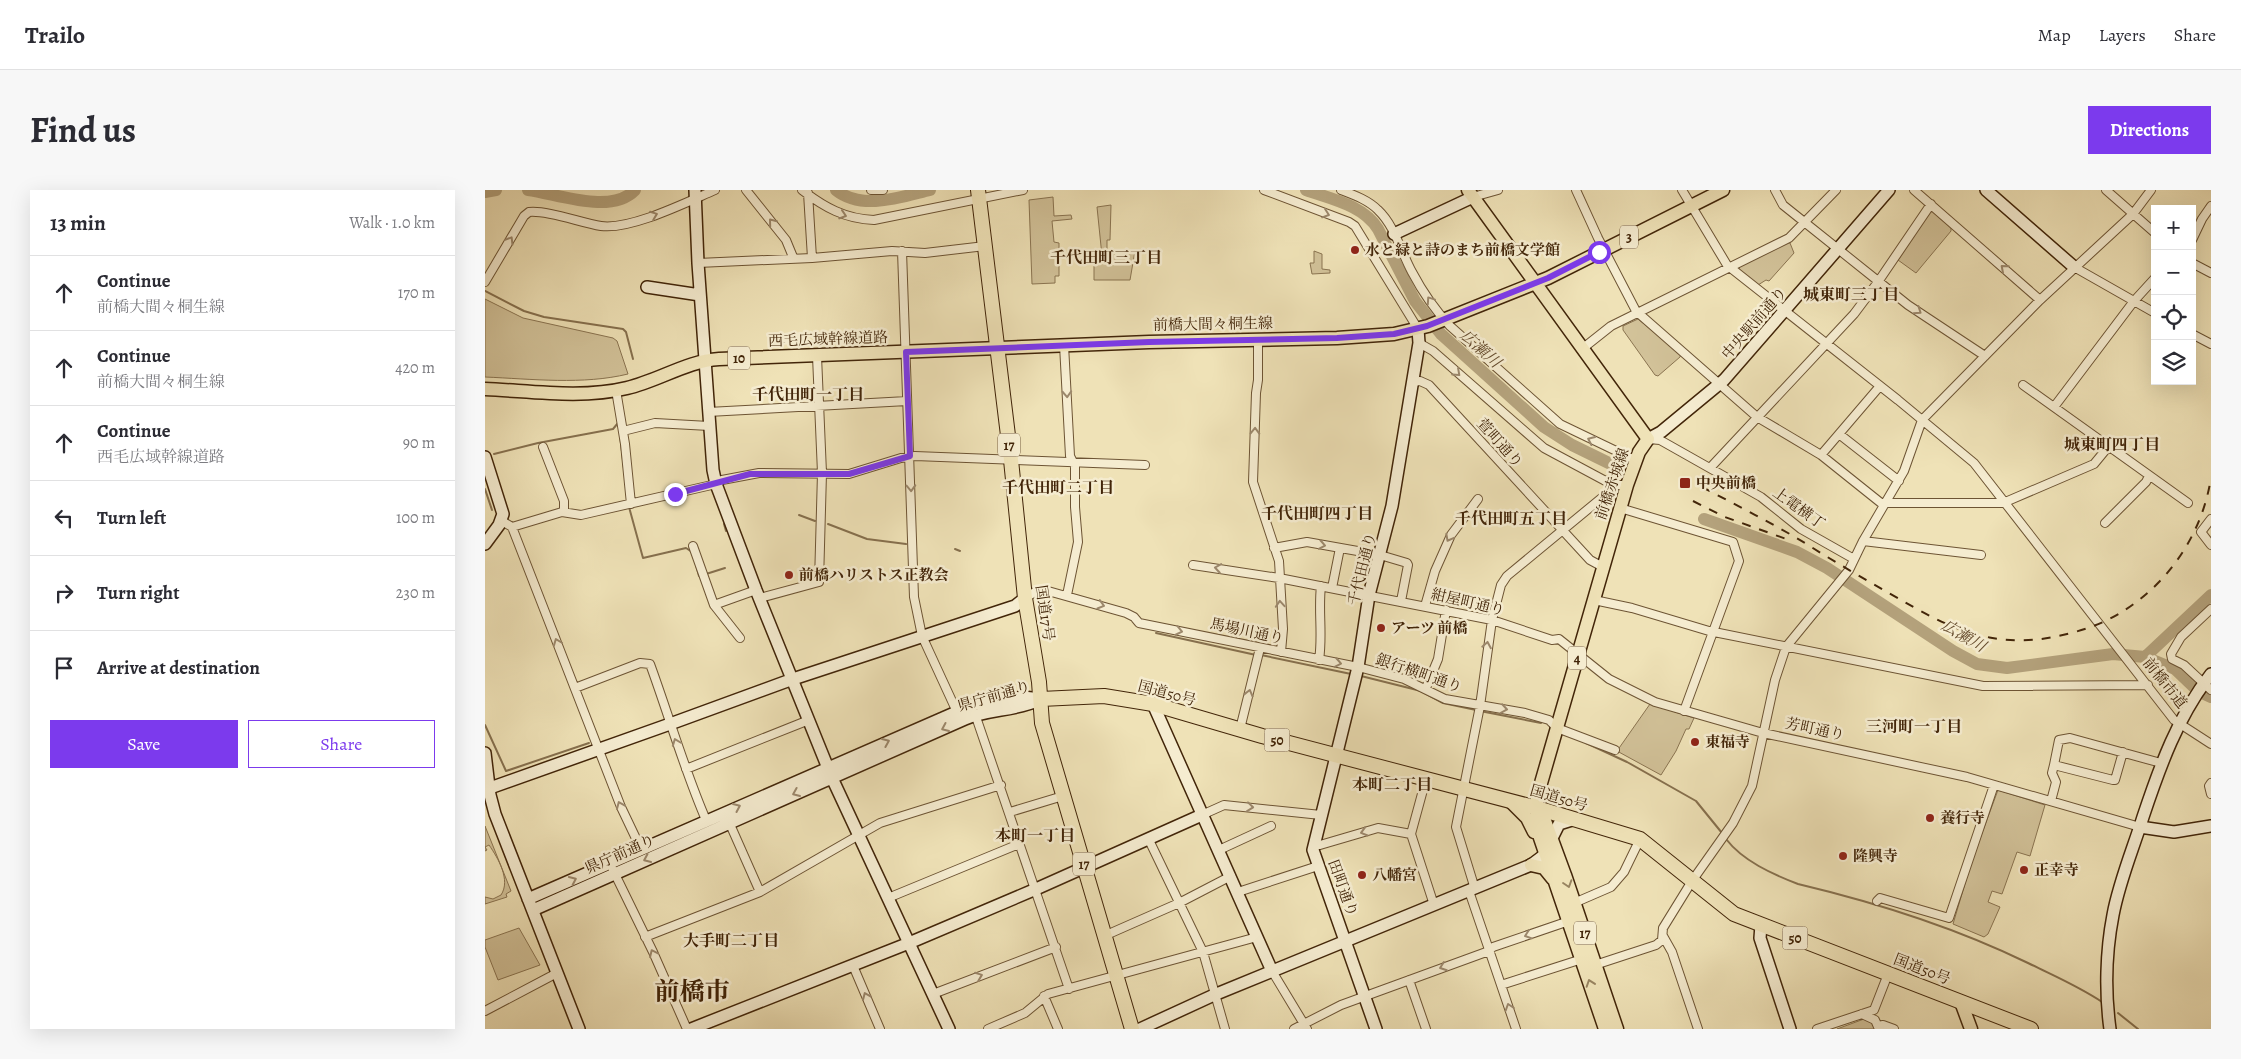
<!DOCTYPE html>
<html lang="en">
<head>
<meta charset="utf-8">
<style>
	:root { --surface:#fff; --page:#f7f7f7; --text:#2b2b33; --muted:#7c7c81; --line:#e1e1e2; --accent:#7c3aed }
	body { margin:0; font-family:Alegreya,"Noto Serif JP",serif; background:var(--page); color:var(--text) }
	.controls { position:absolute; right:15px; top:15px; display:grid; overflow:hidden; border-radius:0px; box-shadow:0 5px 20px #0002 }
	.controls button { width:45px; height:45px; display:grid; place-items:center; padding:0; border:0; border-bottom:1px solid var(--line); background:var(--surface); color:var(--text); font:25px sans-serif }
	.stop { position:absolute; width:15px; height:15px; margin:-11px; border:4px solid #7c3aed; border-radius:50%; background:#fff }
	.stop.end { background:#7c3aed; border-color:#fff; box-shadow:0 1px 5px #0008 }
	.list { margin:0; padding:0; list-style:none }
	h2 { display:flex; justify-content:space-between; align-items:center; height:65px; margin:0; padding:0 20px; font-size:21px }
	h2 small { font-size:16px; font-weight:400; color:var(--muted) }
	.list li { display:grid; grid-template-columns:32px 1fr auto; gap:15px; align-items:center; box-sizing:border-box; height:75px; padding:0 20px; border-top:1px solid var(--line) }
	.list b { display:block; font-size:19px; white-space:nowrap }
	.list p { margin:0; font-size:16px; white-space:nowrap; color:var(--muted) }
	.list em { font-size:16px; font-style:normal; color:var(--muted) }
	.actions { display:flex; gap:10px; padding:15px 20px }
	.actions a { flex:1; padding:11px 0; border:1px solid var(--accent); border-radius:0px; text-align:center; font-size:18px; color:var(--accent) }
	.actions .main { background:var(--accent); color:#fff }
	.icon { flex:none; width:28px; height:28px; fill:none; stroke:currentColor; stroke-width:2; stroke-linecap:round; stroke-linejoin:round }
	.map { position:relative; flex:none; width:1726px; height:839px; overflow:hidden; border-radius:0px }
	header { display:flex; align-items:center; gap:30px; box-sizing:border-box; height:70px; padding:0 25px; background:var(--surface); border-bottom:1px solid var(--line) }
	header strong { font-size:24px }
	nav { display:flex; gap:28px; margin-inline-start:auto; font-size:18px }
	.intro { display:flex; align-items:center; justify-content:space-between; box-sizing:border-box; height:120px; padding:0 30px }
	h1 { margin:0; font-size:35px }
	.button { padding:12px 22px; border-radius:0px; background:var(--accent); color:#fff; font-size:18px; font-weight:700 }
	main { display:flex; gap:30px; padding:0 30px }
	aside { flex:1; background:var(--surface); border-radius:0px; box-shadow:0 5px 20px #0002 }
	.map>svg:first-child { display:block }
	.green { fill:#d2c299; stroke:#8a7451 }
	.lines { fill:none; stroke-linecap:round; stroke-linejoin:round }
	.stream { stroke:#86704e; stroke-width:2 }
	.river { stroke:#b4a27c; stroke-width:12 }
	.street-casing { stroke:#6d5434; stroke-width:10 }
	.secondary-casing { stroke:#422509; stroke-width:14 }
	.primary-casing { stroke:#422509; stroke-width:15 }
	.highway-casing { stroke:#422509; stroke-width:16 }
	.street { stroke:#f5ecd0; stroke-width:8 }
	.secondary { stroke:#f5ecd0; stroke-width:11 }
	.primary { stroke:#efe2b7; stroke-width:12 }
	.highway { stroke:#efe2b7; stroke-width:14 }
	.rail { stroke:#422509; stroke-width:2; stroke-dasharray:9 9; stroke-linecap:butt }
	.oneway { stroke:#9c886c }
	.oneway2 { stroke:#988460 }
	.route { stroke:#7c3aed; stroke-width:6 }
	.poi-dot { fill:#8f2418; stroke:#f5ecd0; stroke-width:2 }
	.labels { text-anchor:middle; stroke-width:5; stroke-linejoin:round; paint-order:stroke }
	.shield { fill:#f5ecd0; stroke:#786145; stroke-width:1 }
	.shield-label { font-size:14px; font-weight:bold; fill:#422509 }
	.poi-label { font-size:15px; font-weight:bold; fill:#422509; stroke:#f5ecd0; text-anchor:start }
	.street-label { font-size:15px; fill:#422509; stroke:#f5ecd0 }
	.neighbourhood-label { font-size:16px; font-weight:bold; fill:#422509; stroke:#f5ecd0 }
	.water-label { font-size:16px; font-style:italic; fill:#644a2c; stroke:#f5ecd0 }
	.town-label { font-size:25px; font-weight:bold; fill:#422509; stroke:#f5ecd0 }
</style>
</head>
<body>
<header>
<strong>Trailo</strong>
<nav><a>Map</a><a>Layers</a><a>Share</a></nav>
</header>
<div class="intro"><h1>Find us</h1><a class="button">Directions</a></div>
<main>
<aside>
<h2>13 min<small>Walk · 1.0 km</small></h2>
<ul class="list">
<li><svg class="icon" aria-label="ahead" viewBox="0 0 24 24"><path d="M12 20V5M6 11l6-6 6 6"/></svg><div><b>Continue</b><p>前橋大間々桐生線</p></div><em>170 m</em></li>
<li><svg class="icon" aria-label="ahead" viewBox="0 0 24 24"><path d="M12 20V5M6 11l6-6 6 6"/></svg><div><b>Continue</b><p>前橋大間々桐生線</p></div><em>420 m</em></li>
<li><svg class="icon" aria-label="ahead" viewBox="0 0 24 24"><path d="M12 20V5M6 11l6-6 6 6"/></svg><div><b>Continue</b><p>西毛広域幹線道路</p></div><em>90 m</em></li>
<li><svg class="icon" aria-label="left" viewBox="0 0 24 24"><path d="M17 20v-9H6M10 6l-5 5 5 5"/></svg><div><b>Turn left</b></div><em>100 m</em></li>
<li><svg class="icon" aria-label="right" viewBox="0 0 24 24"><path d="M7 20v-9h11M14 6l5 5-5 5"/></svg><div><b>Turn right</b></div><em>230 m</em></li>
<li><svg class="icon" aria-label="arrive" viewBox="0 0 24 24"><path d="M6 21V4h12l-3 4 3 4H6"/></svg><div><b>Arrive at destination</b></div></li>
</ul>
<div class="actions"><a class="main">Save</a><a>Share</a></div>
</aside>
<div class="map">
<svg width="1726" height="839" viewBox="0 0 1726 839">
	<rect width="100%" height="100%" fill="#efe2b7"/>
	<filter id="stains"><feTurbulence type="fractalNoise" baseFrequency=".004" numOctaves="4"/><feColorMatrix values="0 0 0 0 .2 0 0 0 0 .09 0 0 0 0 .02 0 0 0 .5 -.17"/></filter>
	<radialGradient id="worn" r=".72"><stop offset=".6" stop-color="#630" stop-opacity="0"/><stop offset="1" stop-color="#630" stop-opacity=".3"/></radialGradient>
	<path class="green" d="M568 7 569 26 586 25 587 29 567 31 569 52 574 53V86H570V93L547 94 544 10Z
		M626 15 625 50H622V61H650L645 90H609V67L617 66 612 17Z
		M1448 21 1466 37V41L1431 83 1413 70 1444 23Z
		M1302 52 1305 53 1309 63 1284 91 1281 90 1273 95 1254 80V76Z
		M829 61 837 64V79L845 80V83L827 84 825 73H829Z
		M0 109 38 128 128 148 132 151 143 184C98 195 47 189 0 187Z
		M1153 129 1196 164 1195 167 1173 186 1170 185 1138 140V136Z
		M1165 514 1209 528 1204 539H1201L1191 561 1176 585 1132 561Z
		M1513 600 1560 615 1545 666 1532 662 1517 704 1507 701 1503 712 1515 717 1503 744 1499 747 1468 734 1487 670Z
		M0 636 26 701 21 704 22 707 0 714V707L8 709 16 705C26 690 13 668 4 655L0 657 2 660 0 661Z
		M34 738 55 775 13 790 0 757V750Z
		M1379 829 1391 835 1392 839H1352Z"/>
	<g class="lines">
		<path class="stream" d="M0 101 39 121 59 127 138 139 141 142 148 169
			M135 245 143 312
			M9 264 53 253 128 239 133 233
			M0 299 7 320
			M144 317 158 368 201 358 207 362
			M314 325 330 331
			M239 334 241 341
			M343 334 382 349 421 354
			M470 359 475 361
			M210 371 214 386H216
			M221 384 240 378
			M671 443 771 465
			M776 465 866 484
			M876 486 936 501 958 513 991 520
			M995 521 1056 533
			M0 535 21 581 104 553
			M1101 553 1142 572 1211 611 1237 643
			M1241 649C1258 671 1287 684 1313 694 1393 713 1469 737 1543 773 1569 786 1593 796 1617 812
			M1633 823 1653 839"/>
		<path class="river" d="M43 0C73 4 126 25 150 0
			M351 0C377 21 416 7 445 0
			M821 0C846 9 878 15 893 39L930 111 956 144 1059 237 1087 255 1134 278
			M0 2 11 0
			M1219 329 1312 362 1342 378 1468 461 1492 474 1522 478 1628 464 1660 467 1726 405
			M1660 467 1690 479 1713 501 1726 507"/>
		<defs>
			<path id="street" d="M261 0 301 50 308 67
				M317 0C339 17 360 29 389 30L538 0
				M386 0H398
				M779 0 864 32 870 36 933 139
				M856 0C869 5 883 10 893 20 910 36 916 62 927 82 937 101 950 120 965 136L1075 234 1150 270
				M1091 0 1113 48 1151 121 1272 227 1336 265 1396 313H1518L1609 274 1623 257
				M1197 0 1242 75 1413 210 1489 273 1689 530 1726 554
				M1290 0 1298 15 1423 115 1500 166
				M1429 0 1555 110
				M1621 0 1670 43
				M323 3 327 68
				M988 7 1013 0
				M1707 50 1717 29 1726 16
				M417 61 429 407 437 446 472 522
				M213 73 327 68 407 61 440 63 500 56
				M1707 73 1726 83
				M1589 77 1670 123
				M0 92 39 26 44 22C63 20 96 33 116 36 146 40 202 12 230 0
				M1707 144 1726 154
				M773 149V190L771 203 768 292 794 371 798 439 796 462
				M934 153 948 161 1059 258 1128 295H1142
				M579 155 585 266 590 276V317L593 352 582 405
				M1097 159 1126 136 1304 48 1351 0
				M928 192 935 191 944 195 1105 370 1118 377
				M1538 195 1703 313
				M131 200 140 254 146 314
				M1569 217 1649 111 1670 88
				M223 222 422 211
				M138 241 170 233 224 236
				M1354 244 1414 291
				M1163 249 1175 250 1276 307 1316 339 1369 369
				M58 257 79 311V322
				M1336 265 1395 196
				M1225 278 1369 124 1393 92 1446 14
				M1135 318 1248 352 1254 371 1199 521
				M1726 329 1716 342 1726 355
				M17 331 27 337 77 322 96 325 231 294 237 290 274 283 364 284 416 268 430 266 660 275
				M1620 333 1661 292 1664 286
				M27 337 136 617 156 659
				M1378 351 1496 365
				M208 356 229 415 255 448
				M789 358 822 352 895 365 922 373 923 375 916 411
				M708 375 794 388 1007 430 1067 450 1074 449 1124 489 1170 512 1278 543 1482 587 1655 637
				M847 398 855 358
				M275 408 334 392 337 283 332 166
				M540 408 550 402 563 401 641 423 649 427 654 433 873 477 919 489 960 509 1040 523 1064 530 1072 538 1130 560
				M1109 410 1147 418 1224 441 1498 496 1663 495
				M229 415 271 400
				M940 416 950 381 966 345 993 309
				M1726 419 1696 447 1686 464 1687 469 1699 475 1726 500
				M834 470C838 445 833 421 836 396
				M90 498 155 473 165 474C184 526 199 579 221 630
				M941 498 953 469 961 420
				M490 524 584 799
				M755 539 775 458
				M1638 562 1630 590H1628L1569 575 1574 550 1585 548 1676 573
				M201 579 324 530
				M941 589 926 644 949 715
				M1726 593 1724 596 1726 604
				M1566 611 1571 592 1567 583 1569 575
				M525 622 578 606
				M719 624 739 615 836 625
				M244 632 275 702
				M663 648 718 762 740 839
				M829 653 835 655 893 638 926 644
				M734 660 786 636
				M128 680 168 762 202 839
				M990 699 971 637 995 516 1007 430 1016 395 1022 386 1125 301
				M984 701 1031 839
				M753 702 833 676
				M403 708 534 654
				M1392 711 1395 708 1464 728 1509 595
				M1089 713 1126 697 1139 682 1155 649
				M619 746 694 713 746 686
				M1178 746 1187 762 1213 839
				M160 747 275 702 395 633 516 595
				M365 776 369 778 395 839
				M787 781 822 839
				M924 790 941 839
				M1016 795 1097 769 1110 775 1171 755 1177 750 1178 738 1207 691 1248 633 1267 596 1290 490 1301 457 1364 380 1378 351 1419 281 1437 230 1555 110 1648 24 1666 0
				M448 804 571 757
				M559 806 573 839
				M0 821 72 783
				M1377 824 1390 830 1394 839
				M1393 836 1398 835 1409 839
				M503 839 540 823 563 804 772 747
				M809 839 856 815 1004 761 1008 757 1084 731
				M1332 839 1389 820 1403 784"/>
			<path id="secondary" d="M210 0 213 73 228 280 231 294 271 400 347 588 464 839
				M1501 0 1589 77
				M909 44 988 7
				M162 97 215 105
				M1163 249 1176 242 1239 190 1404 0
				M0 267 18 324 14 335 0 354
				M668 514 787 781
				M0 563 5 605 10 624 94 839
				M5 598 185 534 308 489 530 416 540 408
				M1655 637 1689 642 1726 636
				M43 709 490 514 538 507 556 509
				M48 720 480 529C504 519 531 521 554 510
				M1276 735 1275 748 1305 839
				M206 839 424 753 551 699 719 624
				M655 839 729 805 1046 675 1058 666 1074 634 1090 629
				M891 839 828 660 873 477 884 405 907 316 934 153 933 139
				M1625 839C1620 803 1621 761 1628 725 1634 692 1648 659 1658 627 1675 576 1693 526 1726 484"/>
			<path id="primary" d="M983 0 1163 249 1154 262 1142 295 1052 607V639L1120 839
				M0 199C46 201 97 209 142 198 173 191 202 171 234 169L664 152 852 148 909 144 943 136 1063 88 1238 0
				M1026 612 1042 628 1049 642
				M1052 618 1059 628 1080 685 1132 839
				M1046 675 1059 678 1068 689
				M1476 812 1486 839"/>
			<path id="highway" d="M493 0 526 270 540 408 554 492 557 533 647 839
				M556 509 619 506 668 514 777 546 1052 618 1155 649 1249 724 1546 839"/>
		</defs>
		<use href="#street" class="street-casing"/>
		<use href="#secondary" class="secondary-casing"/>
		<use href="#primary" class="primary-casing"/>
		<use href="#highway" class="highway-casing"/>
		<use href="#street" class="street"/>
		<use href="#secondary" class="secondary"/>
		<use href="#primary" class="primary"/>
		<use href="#highway" class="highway"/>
		<path class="rail" d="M1217 297C1251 315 1287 333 1320 353 1348 371 1376 387 1404 403 1467 440 1511 463 1586 443 1610 437 1630 428 1650 413 1691 383 1719 336 1726 287
			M1208 311 1240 327 1304 350"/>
	</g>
	<defs><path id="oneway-chevron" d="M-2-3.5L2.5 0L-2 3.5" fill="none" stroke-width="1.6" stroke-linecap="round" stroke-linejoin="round" transform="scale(1.25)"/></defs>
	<g class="oneway">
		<use href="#oneway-chevron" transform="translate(841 24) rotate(19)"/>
		<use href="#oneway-chevron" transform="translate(169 25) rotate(-21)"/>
		<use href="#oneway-chevron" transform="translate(358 25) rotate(18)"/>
		<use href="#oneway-chevron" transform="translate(287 32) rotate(-129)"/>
		<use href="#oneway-chevron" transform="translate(25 50) rotate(-59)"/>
		<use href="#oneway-chevron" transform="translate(1519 78) rotate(-139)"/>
		<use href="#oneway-chevron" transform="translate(945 110) rotate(-124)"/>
		<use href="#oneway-chevron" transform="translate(1433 121) rotate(34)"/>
		<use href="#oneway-chevron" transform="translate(972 183) rotate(42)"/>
		<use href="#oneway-chevron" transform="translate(582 204) rotate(87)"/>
		<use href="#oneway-chevron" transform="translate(770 241) rotate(-89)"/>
		<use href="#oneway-chevron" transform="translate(1106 250) rotate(-155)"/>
		<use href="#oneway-chevron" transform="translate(426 298) rotate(88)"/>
		<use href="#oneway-chevron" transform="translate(964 348) rotate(118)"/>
		<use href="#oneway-chevron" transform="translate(837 355) rotate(11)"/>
		<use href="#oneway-chevron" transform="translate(733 378) rotate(-171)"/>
		<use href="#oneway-chevron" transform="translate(795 414) rotate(-94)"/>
		<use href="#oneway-chevron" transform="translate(616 415) rotate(16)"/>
		<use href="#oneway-chevron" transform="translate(694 441) rotate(12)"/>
		<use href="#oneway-chevron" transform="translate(72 452) rotate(-111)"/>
		<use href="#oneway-chevron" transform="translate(1002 455) rotate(-80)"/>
		<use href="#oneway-chevron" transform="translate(853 473) rotate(11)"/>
		<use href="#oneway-chevron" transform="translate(764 503) rotate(-76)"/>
		<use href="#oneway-chevron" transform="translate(1019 519) rotate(9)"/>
		<use href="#oneway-chevron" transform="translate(460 538) rotate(156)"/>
		<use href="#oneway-chevron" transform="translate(191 552) rotate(-111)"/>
		<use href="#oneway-chevron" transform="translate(401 552) rotate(-23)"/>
		<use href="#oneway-chevron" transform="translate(311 603) rotate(157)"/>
		<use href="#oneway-chevron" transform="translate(135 615) rotate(-113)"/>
		<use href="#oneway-chevron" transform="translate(252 617) rotate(-24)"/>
		<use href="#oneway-chevron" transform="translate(765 617) rotate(6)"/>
		<use href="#oneway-chevron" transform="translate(879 642) rotate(164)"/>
		<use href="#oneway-chevron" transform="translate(162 669) rotate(156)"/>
		<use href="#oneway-chevron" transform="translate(88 690) rotate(-25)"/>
		<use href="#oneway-chevron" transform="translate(1043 745) rotate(161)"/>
		<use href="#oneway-chevron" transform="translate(168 763) rotate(-115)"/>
		<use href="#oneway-chevron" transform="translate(958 777) rotate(160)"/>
		<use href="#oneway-chevron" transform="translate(494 786) rotate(-21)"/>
		<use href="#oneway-chevron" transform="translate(381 806) rotate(-113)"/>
		<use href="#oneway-chevron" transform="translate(1024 817) rotate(-108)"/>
	</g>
	<g class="oneway2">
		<use href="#oneway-chevron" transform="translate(1083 694) rotate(72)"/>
		<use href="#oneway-chevron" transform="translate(1105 793) rotate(-109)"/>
	</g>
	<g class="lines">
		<path class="route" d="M190 304 265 284H364L425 266 421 162 664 152 852 148 909 144 942 136 1063 88 1114 62"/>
	</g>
	<g class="poi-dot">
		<circle cx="870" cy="60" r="5"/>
		<rect x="1194" y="287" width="12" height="12" rx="2.5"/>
		<circle cx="304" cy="385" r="5"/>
		<circle cx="896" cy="438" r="5"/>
		<circle cx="1210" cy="552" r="5"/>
		<circle cx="1445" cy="628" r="5"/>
		<circle cx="1358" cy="666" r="5"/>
		<circle cx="1539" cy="680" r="5"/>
		<circle cx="877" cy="685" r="5"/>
	</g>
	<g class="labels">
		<g class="shield">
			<rect x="1135" y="35.5" width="18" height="23" rx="4"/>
			<rect x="243" y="156.5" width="22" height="23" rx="4"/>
			<rect x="513" y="243.5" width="22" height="23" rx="4"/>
			<rect x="1083" y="456.5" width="18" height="23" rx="4"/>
			<rect x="779.5" y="538.5" width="25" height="23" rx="4"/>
			<rect x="588" y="662.5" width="22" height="23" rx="4"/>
			<rect x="1089" y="731.5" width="22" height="23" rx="4"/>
			<rect x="1297.5" y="736.5" width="25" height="23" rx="4"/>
		</g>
		<g class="shield-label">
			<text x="1144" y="52">3</text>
			<text x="254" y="173">10</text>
			<text x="524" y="260">17</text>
			<text x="1092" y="473">4</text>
			<text x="792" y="555">50</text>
			<text x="599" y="679">17</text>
			<text x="1100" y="748">17</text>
			<text x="1310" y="753">50</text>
		</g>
		<g class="poi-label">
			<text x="880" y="65">水と緑と詩のまち前橋文学館</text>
			<text x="1211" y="298">中央前橋</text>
			<text x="314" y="390">前橋ハリストス正教会</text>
			<text x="906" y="443">アーツ 前橋</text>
			<text x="1220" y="557">東福寺</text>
			<text x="1455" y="633">養行寺</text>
			<text x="1368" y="671">隆興寺</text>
			<text x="1549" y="685">正幸寺</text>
			<text x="887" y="690">八幡宮</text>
		</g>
		<g class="street-label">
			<text transform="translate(1269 133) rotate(-49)" y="5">中央駅前通り</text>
			<text transform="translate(728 134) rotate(-1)" y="5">前橋大間々桐生線</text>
			<text transform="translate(343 149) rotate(-2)" y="5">西毛広域幹線道路</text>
			<text transform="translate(1015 253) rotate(48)" y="5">萱町通り</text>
			<text transform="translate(1127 294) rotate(-71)" y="5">前橋赤城線</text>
			<text transform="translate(1314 318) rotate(36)" y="5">上電横丁</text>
			<text transform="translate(877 379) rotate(-76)" y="5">千代田通り</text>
			<text transform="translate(983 412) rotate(13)" y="5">紺屋町通り</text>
			<text transform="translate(560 423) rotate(82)" y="5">国道17号</text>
			<text transform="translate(762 441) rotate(12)" y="5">馬場川通り</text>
			<text transform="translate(934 483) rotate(19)" y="5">銀行横町通り</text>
			<text transform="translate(1680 493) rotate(51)" y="5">前橋市道</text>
			<text transform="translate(682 503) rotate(15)" y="5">国道50号</text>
			<text transform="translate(509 506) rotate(-16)" y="5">県庁前通り</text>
			<text transform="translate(1330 539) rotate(12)" y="5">芳町通り</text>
			<text transform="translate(1074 608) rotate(16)" y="5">国道50号</text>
			<text transform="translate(135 664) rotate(-24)" y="5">県庁前通り</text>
			<text transform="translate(858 698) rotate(70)" y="5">田町通り</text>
			<text transform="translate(1437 779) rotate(21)" y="5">国道50号</text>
		</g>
		<g class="neighbourhood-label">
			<text x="621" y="73">千代田町三丁目</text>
			<text x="1366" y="110">城東町三丁目</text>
			<text x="323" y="210">千代田町一丁目</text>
			<text x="1627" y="260">城東町四丁目</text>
			<text x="573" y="303">千代田町二丁目</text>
			<text x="832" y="329">千代田町四丁目</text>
			<text x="1026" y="334">千代田町五丁目</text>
			<text x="1429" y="542">三河町一丁目</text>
			<text x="907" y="600">本町二丁目</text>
			<text x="550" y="651">本町一丁目</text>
			<text x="246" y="756">大手町二丁目</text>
		</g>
		<g class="water-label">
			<text transform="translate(996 158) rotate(42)" y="6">広瀬川</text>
			<text transform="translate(1479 445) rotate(30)" y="6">広瀬川</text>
		</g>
		<g class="town-label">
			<text x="207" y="810">前橋市</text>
		</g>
	</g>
	<rect width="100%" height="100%" filter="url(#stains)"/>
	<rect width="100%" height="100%" fill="url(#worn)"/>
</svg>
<div class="controls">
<button>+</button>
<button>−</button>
<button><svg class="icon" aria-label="locate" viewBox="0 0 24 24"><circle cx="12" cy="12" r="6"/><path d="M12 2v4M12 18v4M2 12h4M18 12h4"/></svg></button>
<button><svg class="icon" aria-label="layers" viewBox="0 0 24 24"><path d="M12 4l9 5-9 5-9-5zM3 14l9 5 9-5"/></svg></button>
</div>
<div class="stop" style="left:1114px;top:62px"></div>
<div class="stop end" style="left:190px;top:304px"></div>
</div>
</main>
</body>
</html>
